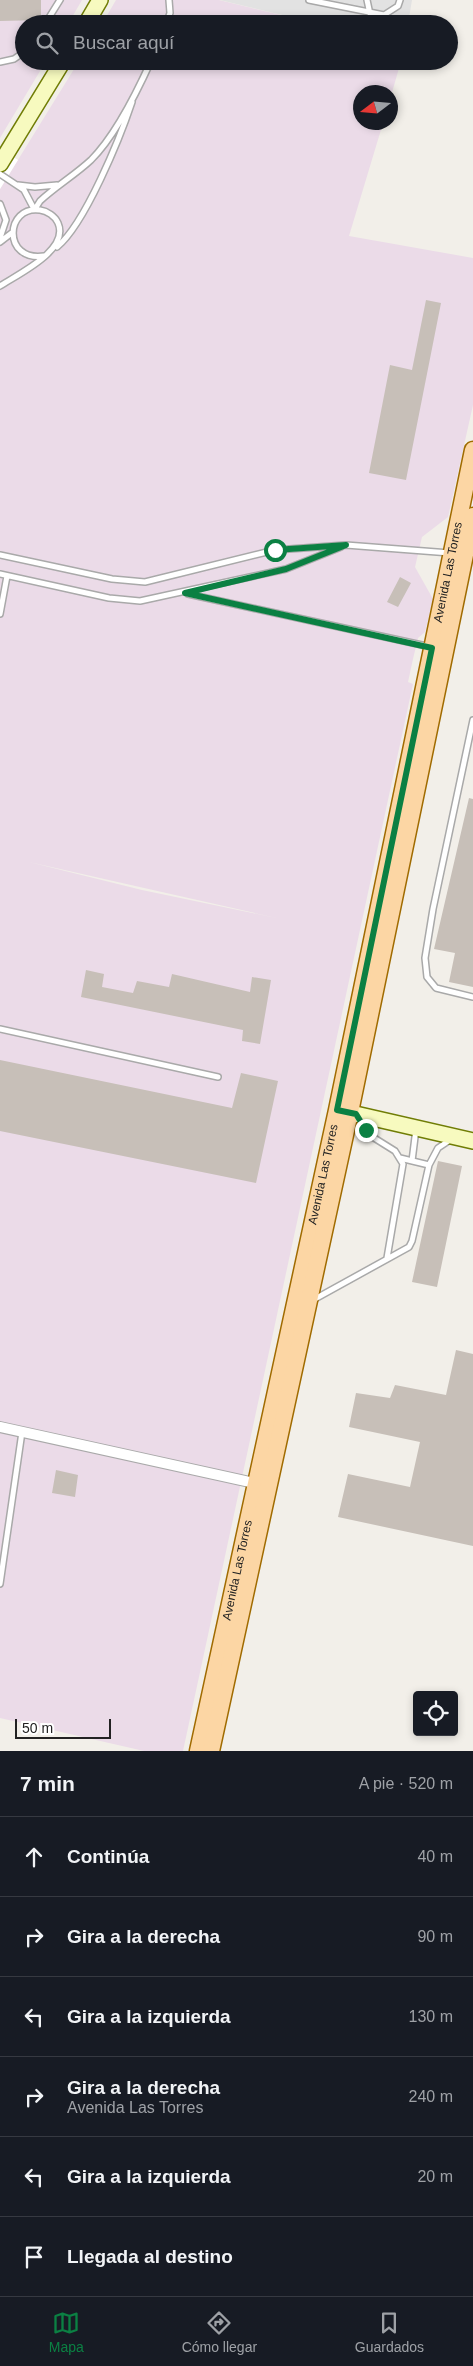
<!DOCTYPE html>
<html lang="es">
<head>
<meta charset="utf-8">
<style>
	:root { --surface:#171b24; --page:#242831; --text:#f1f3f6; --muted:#9ea1a6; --line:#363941; --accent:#0b8043 }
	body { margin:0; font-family:Helvetica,sans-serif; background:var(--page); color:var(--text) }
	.controls { position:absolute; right:15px; bottom:15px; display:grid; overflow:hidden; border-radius:5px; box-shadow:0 2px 8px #0003 }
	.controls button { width:45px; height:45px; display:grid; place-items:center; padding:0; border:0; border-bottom:1px solid var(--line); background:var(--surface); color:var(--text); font:25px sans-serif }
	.compass { position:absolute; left:353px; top:85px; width:45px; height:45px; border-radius:50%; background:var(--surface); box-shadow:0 2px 8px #0003; rotate:254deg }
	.scale { position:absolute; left:15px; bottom:12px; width:96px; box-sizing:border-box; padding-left:5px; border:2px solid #222; border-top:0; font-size:14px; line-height:18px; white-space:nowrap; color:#222; -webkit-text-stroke:4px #fff; paint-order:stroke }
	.stop { position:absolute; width:15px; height:15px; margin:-11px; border:4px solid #0b8043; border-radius:50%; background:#fff }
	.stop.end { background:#0b8043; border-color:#fff; box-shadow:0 1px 5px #0008 }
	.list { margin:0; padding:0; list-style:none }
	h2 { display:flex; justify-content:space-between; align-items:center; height:65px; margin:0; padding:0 20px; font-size:21px }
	h2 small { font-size:16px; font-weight:400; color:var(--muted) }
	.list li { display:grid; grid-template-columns:32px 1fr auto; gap:15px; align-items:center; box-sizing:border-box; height:80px; padding:0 20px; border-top:1px solid var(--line) }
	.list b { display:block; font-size:19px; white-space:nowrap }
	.list p { margin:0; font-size:16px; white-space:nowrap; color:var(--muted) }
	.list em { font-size:16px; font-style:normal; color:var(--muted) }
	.icon { flex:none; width:28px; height:28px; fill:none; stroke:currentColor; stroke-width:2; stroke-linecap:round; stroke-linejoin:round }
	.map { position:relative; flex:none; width:473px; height:1751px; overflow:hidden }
	.search { position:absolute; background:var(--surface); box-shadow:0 2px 8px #0003; left:15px; right:15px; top:15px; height:55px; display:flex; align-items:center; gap:12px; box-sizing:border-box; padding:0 18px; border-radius:28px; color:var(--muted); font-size:19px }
	.sheet { height:545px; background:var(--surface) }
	nav { display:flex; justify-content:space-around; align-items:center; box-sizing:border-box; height:70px; border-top:1px solid var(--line); background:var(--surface); font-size:14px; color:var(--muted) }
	nav a { display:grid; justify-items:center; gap:2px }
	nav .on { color:var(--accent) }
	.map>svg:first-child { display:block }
	.industrial { fill:#ebdbe8; fill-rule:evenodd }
	.parking { fill:#e2e2e2 }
	.pier { fill:#fff }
	.building { fill:#c7bfb8 }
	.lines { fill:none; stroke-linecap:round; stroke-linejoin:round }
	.lane-casing { stroke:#a9a9a9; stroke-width:8 }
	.street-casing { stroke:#a9a9a9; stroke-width:12 }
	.secondary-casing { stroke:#707d05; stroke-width:18 }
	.primary-casing { stroke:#a06b00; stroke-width:19 }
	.lane { stroke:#fff; stroke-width:5 }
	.street { stroke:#fff; stroke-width:10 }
	.secondary { stroke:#f7fabf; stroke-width:15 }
	.primary { stroke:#fcd6a4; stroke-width:16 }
	.route { stroke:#0b8043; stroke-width:6 }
	.labels { text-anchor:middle; stroke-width:5; stroke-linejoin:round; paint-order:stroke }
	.street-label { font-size:12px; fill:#222; stroke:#fff }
</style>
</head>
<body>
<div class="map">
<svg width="473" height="1751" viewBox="0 0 473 1751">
	<rect width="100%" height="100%" fill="#f2efe9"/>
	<path class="industrial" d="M0 0H82L68 24H24V61H46L0 138Z
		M116 0H219L318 24H102Z
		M79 61H401L391 96 390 92H360V122L383 123 349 236 473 258V405L448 517 422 537 415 567 433 599 425 632 418 638 413 659 408 682 413 684 183 1751H144L0 1718V189ZM29 862 281 919 142 890Z"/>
	<path class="parking" d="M220 0H412L408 24H320Z"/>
	<path class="pier" d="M0 149 18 160 0 189Z"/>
	<path class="building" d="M0 0H41V20L0 21Z
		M426 300 441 303 406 480 369 473 390 365 412 370Z
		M400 577 411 583 398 607 387 602Z
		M469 798 473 799V987L449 982 455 953 434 949Z
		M86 970 104 974 102 987 133 993 137 981 169 987 172 974 250 992 252 977 271 980 260 1044 242 1041 243 1030 81 997Z
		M0 1060 232 1108 241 1073 278 1081 256 1183 0 1131Z
		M438 1161 462 1166 437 1287 412 1282Z
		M456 1350 473 1354V1546L338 1517 348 1474 410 1487 420 1442 349 1427 356 1393 390 1398 395 1385 446 1395Z
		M56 1470 78 1475 75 1497 52 1493Z"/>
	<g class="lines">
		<defs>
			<path id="lane" d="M309 0 384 15 398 6 400 0
				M367 0 370 14
				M45 24 60 0
				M166 24 170 13 169 0
				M0 62 14 59 24 52
				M0 174 24 190 34 209
				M18 185 35 187 57 185
				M0 204 6 220 0 238
				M35 209 40 201C56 186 75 175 91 160 115 136 137 92 151 61
				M0 242 13 232
				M57 247C85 224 120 138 132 102
				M0 286C18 274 70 250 58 223 55 216 47 211 40 210 5 205 2 262 44 256
				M0 555 112 579 145 582 275 550 346 545 450 553
				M0 574 109 598 140 601 286 569 341 547
				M188 594 431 647
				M0 614 7 576
				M473 720 433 909 425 958 427 977 436 988 473 997
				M0 1029 218 1077
				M358 1117 371 1136 395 1151 403 1164 387 1258
				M400 1158 429 1165
				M412 1161 416 1129
				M313 1300 409 1247 412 1241 429 1165 438 1148 450 1140
				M0 1584 22 1432"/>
			<path id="street" d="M0 1427 259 1484"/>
			<path id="secondary" d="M86 24 100 0
				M0 164 63 61
				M338 1110 473 1141"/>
			<g id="primary">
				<path id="s1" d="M198 1751 337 1110 473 450"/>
				<path d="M211 1751 350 1112 473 516"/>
			</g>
		</defs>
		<use href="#lane" class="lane-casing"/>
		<use href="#street" class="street-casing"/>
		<use href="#secondary" class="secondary-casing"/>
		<use href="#primary" class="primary-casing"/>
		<use href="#lane" class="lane"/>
		<use href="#street" class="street"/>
		<use href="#secondary" class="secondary"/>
		<use href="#primary" class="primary"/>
	</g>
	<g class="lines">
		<path class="route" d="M275 550 346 545 286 569 185 593 432 648 337 1110 356 1114 366 1130"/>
	</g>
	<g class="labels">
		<g class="street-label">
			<text dy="4" stroke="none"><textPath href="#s1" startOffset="1205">Avenida Las Torres</textPath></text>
			<text dy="4" stroke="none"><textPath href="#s1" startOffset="590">Avenida Las Torres</textPath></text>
			<text dy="4" stroke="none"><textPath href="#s1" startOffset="185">Avenida Las Torres</textPath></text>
		</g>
	</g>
</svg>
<div class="controls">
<button><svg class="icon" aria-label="locate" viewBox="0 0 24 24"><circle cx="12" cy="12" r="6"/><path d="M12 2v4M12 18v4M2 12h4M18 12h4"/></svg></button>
</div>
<svg class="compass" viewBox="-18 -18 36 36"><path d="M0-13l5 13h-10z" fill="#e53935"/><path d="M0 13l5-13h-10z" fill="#9ea1a6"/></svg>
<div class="scale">50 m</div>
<div class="stop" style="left:275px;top:550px"></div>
<div class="stop end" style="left:366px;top:1130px"></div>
<div class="search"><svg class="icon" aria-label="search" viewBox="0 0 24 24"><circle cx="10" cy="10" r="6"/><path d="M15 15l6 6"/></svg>Buscar aquí</div>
</div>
<section class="sheet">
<h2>7 min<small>A pie · 520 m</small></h2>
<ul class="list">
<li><svg class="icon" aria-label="ahead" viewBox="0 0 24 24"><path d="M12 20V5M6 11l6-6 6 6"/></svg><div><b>Continúa</b></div><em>40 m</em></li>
<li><svg class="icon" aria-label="right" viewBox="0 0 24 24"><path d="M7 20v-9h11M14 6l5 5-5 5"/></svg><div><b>Gira a la derecha</b></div><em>90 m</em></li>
<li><svg class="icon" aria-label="left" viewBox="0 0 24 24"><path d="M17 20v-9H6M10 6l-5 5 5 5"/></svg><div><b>Gira a la izquierda</b></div><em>130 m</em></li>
<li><svg class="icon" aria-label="right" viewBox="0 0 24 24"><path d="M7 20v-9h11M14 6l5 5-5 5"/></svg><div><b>Gira a la derecha</b><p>Avenida Las Torres</p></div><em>240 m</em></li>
<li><svg class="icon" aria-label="left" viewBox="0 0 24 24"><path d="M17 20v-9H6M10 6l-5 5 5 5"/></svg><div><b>Gira a la izquierda</b></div><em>20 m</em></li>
<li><svg class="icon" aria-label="arrive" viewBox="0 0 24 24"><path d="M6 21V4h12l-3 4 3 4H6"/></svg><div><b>Llegada al destino</b></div></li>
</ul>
</section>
<nav>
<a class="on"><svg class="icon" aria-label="map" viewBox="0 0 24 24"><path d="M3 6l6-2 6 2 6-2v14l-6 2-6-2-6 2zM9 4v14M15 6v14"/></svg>Mapa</a>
<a><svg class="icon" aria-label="directions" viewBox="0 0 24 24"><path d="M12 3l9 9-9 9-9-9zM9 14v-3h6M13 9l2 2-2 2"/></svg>Cómo llegar</a>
<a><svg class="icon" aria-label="saved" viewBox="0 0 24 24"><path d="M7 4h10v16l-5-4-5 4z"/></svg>Guardados</a>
</nav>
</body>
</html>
